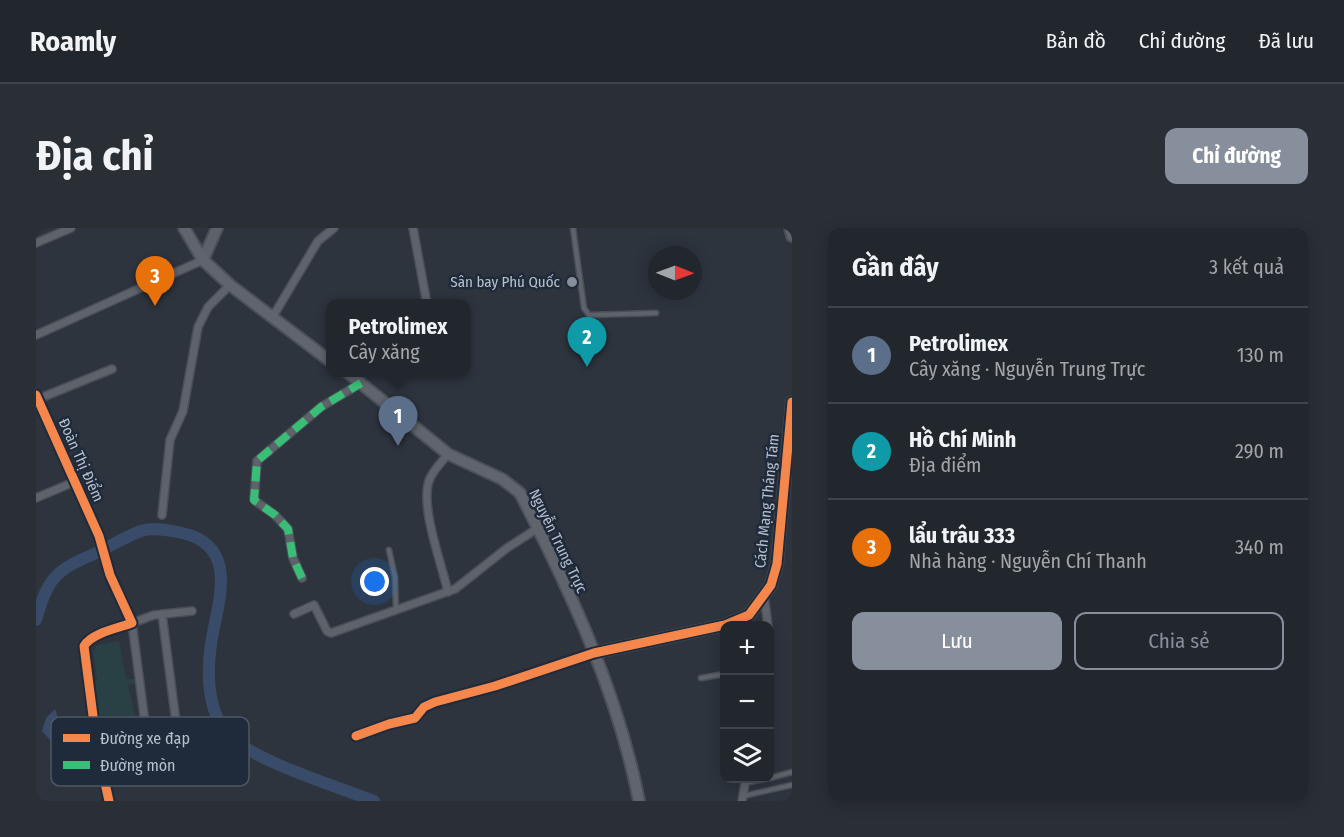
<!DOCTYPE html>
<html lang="vi">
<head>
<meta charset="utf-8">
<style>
	:root { --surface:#22272e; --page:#2a2f36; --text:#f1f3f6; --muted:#a2a5aa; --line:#3f444a; --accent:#878f9c }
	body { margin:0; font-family:"Fira Sans Condensed",sans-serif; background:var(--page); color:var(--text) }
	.controls { position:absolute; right:18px; bottom:18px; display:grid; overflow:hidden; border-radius:12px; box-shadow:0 3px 15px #0003 }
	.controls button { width:54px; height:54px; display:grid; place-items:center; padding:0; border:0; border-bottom:2px solid var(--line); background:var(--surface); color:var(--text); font:30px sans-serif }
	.compass { position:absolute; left:612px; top:18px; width:54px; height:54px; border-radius:50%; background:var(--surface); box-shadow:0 3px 15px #0003; rotate:91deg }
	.you { position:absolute; left:339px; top:354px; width:21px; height:21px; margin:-15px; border:4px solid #fff; border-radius:50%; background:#1a73e8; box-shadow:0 0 0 9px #1a73e833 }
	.badge { display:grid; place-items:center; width:39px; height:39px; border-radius:50%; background:var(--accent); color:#fff; font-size:20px; font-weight:700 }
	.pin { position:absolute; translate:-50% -50px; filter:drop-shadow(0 2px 3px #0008) }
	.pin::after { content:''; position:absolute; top:32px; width:21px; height:18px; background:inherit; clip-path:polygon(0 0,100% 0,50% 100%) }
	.popup { position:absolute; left:290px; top:71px; width:144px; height:78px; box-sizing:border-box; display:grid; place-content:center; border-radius:12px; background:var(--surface); filter:drop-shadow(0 2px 4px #0005); font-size:20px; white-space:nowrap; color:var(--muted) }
	.popup b { font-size:22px; color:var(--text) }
	.popup::after { content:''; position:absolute; left:50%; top:100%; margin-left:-12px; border:12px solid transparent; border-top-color:var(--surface) }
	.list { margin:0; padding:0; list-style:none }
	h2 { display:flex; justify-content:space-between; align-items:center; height:78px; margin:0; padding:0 24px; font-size:26px }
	h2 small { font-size:20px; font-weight:400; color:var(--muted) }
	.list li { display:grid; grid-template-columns:39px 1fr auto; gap:18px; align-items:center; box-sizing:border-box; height:96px; padding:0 24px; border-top:2px solid var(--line) }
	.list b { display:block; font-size:22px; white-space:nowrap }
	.list p { margin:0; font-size:20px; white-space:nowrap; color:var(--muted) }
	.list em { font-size:20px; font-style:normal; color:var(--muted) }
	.actions { display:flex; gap:12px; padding:18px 24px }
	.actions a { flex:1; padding:14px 0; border:2px solid var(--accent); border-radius:12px; text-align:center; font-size:21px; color:var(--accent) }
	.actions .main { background:var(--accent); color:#fff }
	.icon { flex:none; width:33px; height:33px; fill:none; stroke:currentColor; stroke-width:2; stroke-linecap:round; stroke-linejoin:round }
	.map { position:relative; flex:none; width:756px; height:573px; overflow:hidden; border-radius:12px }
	header { display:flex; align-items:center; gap:36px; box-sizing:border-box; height:84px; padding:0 30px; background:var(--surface); border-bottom:2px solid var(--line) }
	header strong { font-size:28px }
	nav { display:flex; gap:33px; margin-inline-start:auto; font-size:21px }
	.intro { display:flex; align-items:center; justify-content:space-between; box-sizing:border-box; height:144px; padding:0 36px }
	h1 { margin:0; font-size:42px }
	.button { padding:15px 27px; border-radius:12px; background:var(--accent); color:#fff; font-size:21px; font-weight:700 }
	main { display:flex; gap:36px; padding:0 36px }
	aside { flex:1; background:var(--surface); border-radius:12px; box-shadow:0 3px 15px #0003 }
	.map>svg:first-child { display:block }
	.green { fill:#294045 }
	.water { fill:#384c69 }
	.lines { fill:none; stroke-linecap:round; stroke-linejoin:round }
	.river { stroke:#384c69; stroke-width:12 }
	.lane-casing { stroke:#4a4f56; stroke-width:7 }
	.street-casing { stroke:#4a4f56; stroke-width:10 }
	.secondary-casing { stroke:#4a4f56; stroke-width:14 }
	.primary-casing { stroke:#4b515a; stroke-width:14 }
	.lane { stroke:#5e636b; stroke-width:4 }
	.street { stroke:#5e636b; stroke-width:7 }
	.secondary { stroke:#5d6169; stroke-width:10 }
	.primary { stroke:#60656d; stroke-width:10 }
	.quiet { stroke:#3abd76; stroke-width:8; stroke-dasharray:15 8; stroke-linecap:butt }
	.cycleway-casing { stroke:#1f2a3a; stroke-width:13 }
	.cycleway { stroke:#f5874c; stroke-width:9 }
	.poi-dot { fill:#878f9c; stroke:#1f2a3a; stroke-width:2 }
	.labels { text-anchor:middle; stroke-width:5; stroke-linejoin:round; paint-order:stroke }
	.poi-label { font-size:15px; fill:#b8c0ce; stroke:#1f2a3a; text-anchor:end }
	.street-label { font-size:15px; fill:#b8c0ce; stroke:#1f2a3a }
	.key { fill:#1f2a3a; stroke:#4d5766; stroke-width:1.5 }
	.key-label { font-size:16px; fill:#b8c0ce }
</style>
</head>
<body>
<header>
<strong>Roamly</strong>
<nav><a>Bản đồ</a><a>Chỉ đường</a><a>Đã lưu</a></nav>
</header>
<div class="intro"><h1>Địa chỉ</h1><a class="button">Chỉ đường</a></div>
<main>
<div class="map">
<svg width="756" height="573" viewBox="0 0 756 573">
	<rect width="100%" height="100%" fill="#2d343e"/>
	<path class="green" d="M83 413 90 451H100L101 455 92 457 99 488 85 497 71 499 69 487 60 488 55 454 61 452 57 424 60 418Z"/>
	<path class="water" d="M19 481 25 498 37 502 39 509 30 519 16 514 6 503 10 490Z"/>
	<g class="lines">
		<path class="river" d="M0 392C11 353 18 342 56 327 72 320 88 309 105 303 118 299 133 302 146 305 205 318 181 376 175 416 171 444 172 477 187 501 206 530 303 559 338 573"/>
		<defs>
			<path id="lane" d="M537 0 548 80 553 87 620 85
				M353 322 359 349 360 381
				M665 450 688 446
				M734 550 756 544
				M709 555 732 550
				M707 568 756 557"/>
			<path id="street" d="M377 0 391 76
				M0 15 35 0
				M236 90 282 13 298 0
				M0 107 167 32
				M0 167 63 308 74 347 96 395C82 400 56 405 48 418L61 519 73 573
				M2 171 76 141
				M412 226C406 234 396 243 393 253 384 279 406 337 412 364
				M0 270 38 254
				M126 287 134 212 147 183 162 99 172 79 194 57
				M266 350 257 330 252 301 239 287 218 272 221 233 285 179 325 155
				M728 367 732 398
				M258 386 278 377 291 403 295 405 419 361 471 320 502 300
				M110 502 96 395 118 387 156 383
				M320 508 353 496 379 490 388 479 399 474 459 458 558 425
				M61 519 140 494 126 386
				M706 573 710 550"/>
			<path id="secondary" d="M754 0 756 8
				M167 32 181 0
				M558 425 689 397 713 387 735 357 741 336 756 174"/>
			<path id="primary" d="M148 0 167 32 194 57 294 133
				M311 144 412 226 466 251 484 265C534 362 582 465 603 573"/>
		</defs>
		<use href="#lane" class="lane-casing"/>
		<use href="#street" class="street-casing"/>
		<use href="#secondary" class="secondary-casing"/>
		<use href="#primary" class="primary-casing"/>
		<use href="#lane" class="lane"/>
		<use href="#street" class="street"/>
		<use href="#secondary" class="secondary"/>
		<use href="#primary" class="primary"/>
		<path class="quiet" d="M266 350 257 330 252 301 239 287 218 272 221 233 285 179 325 155"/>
		<defs>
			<path id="cycleway" d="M0 167 63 308 74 347 96 395C82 400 56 405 48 418L61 519 73 573
				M320 508 353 496 379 490 388 479 399 474 459 458 558 425 689 397 713 387 735 357 741 336 756 174"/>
		</defs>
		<use href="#cycleway" class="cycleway-casing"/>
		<use href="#cycleway" class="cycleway"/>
	</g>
	<circle class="poi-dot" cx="536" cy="54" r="6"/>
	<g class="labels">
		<g class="poi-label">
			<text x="524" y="59">Sân bay Phú Quốc</text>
		</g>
		<g class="street-label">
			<text transform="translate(45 232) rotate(66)" y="5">Đoàn Thị Điểm</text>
			<text transform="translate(731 273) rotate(-84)" y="5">Cách Mạng Tháng Tám</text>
			<text transform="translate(522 313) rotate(64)" y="5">Nguyễn Trung Trực</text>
		</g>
	</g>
	<rect x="15" y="489" width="198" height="69" rx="9" class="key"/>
	<rect x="27" y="506" width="27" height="8" fill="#f5874c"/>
	<rect x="27" y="533" width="27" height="8" fill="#3abd76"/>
	<g class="key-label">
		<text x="64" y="516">Đường xe đạp</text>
		<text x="64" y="543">Đường mòn</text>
	</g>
</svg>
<div class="controls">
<button>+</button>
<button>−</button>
<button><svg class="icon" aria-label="layers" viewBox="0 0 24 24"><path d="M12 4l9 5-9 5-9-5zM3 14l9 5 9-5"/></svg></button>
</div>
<svg class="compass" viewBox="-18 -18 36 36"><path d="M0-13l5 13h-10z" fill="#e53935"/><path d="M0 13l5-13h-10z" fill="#a2a5aa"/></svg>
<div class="you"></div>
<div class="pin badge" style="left:362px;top:218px;background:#5c6f8a">1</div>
<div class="popup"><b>Petrolimex</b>Cây xăng</div>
<div class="pin badge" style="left:551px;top:139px;background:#0f9aa8">2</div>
<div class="pin badge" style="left:119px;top:78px;background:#e8710a">3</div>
</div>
<aside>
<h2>Gần đây<small>3 kết quả</small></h2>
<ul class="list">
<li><span class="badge" style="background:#5c6f8a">1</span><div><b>Petrolimex</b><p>Cây xăng · Nguyễn Trung Trực</p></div><em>130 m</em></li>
<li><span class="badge" style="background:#0f9aa8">2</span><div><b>Hồ Chí Minh</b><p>Địa điểm</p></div><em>290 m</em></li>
<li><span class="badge" style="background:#e8710a">3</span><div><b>lẩu trâu 333</b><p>Nhà hàng · Nguyễn Chí Thanh</p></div><em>340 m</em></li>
</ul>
<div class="actions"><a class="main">Lưu</a><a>Chia sẻ</a></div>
</aside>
</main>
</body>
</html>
